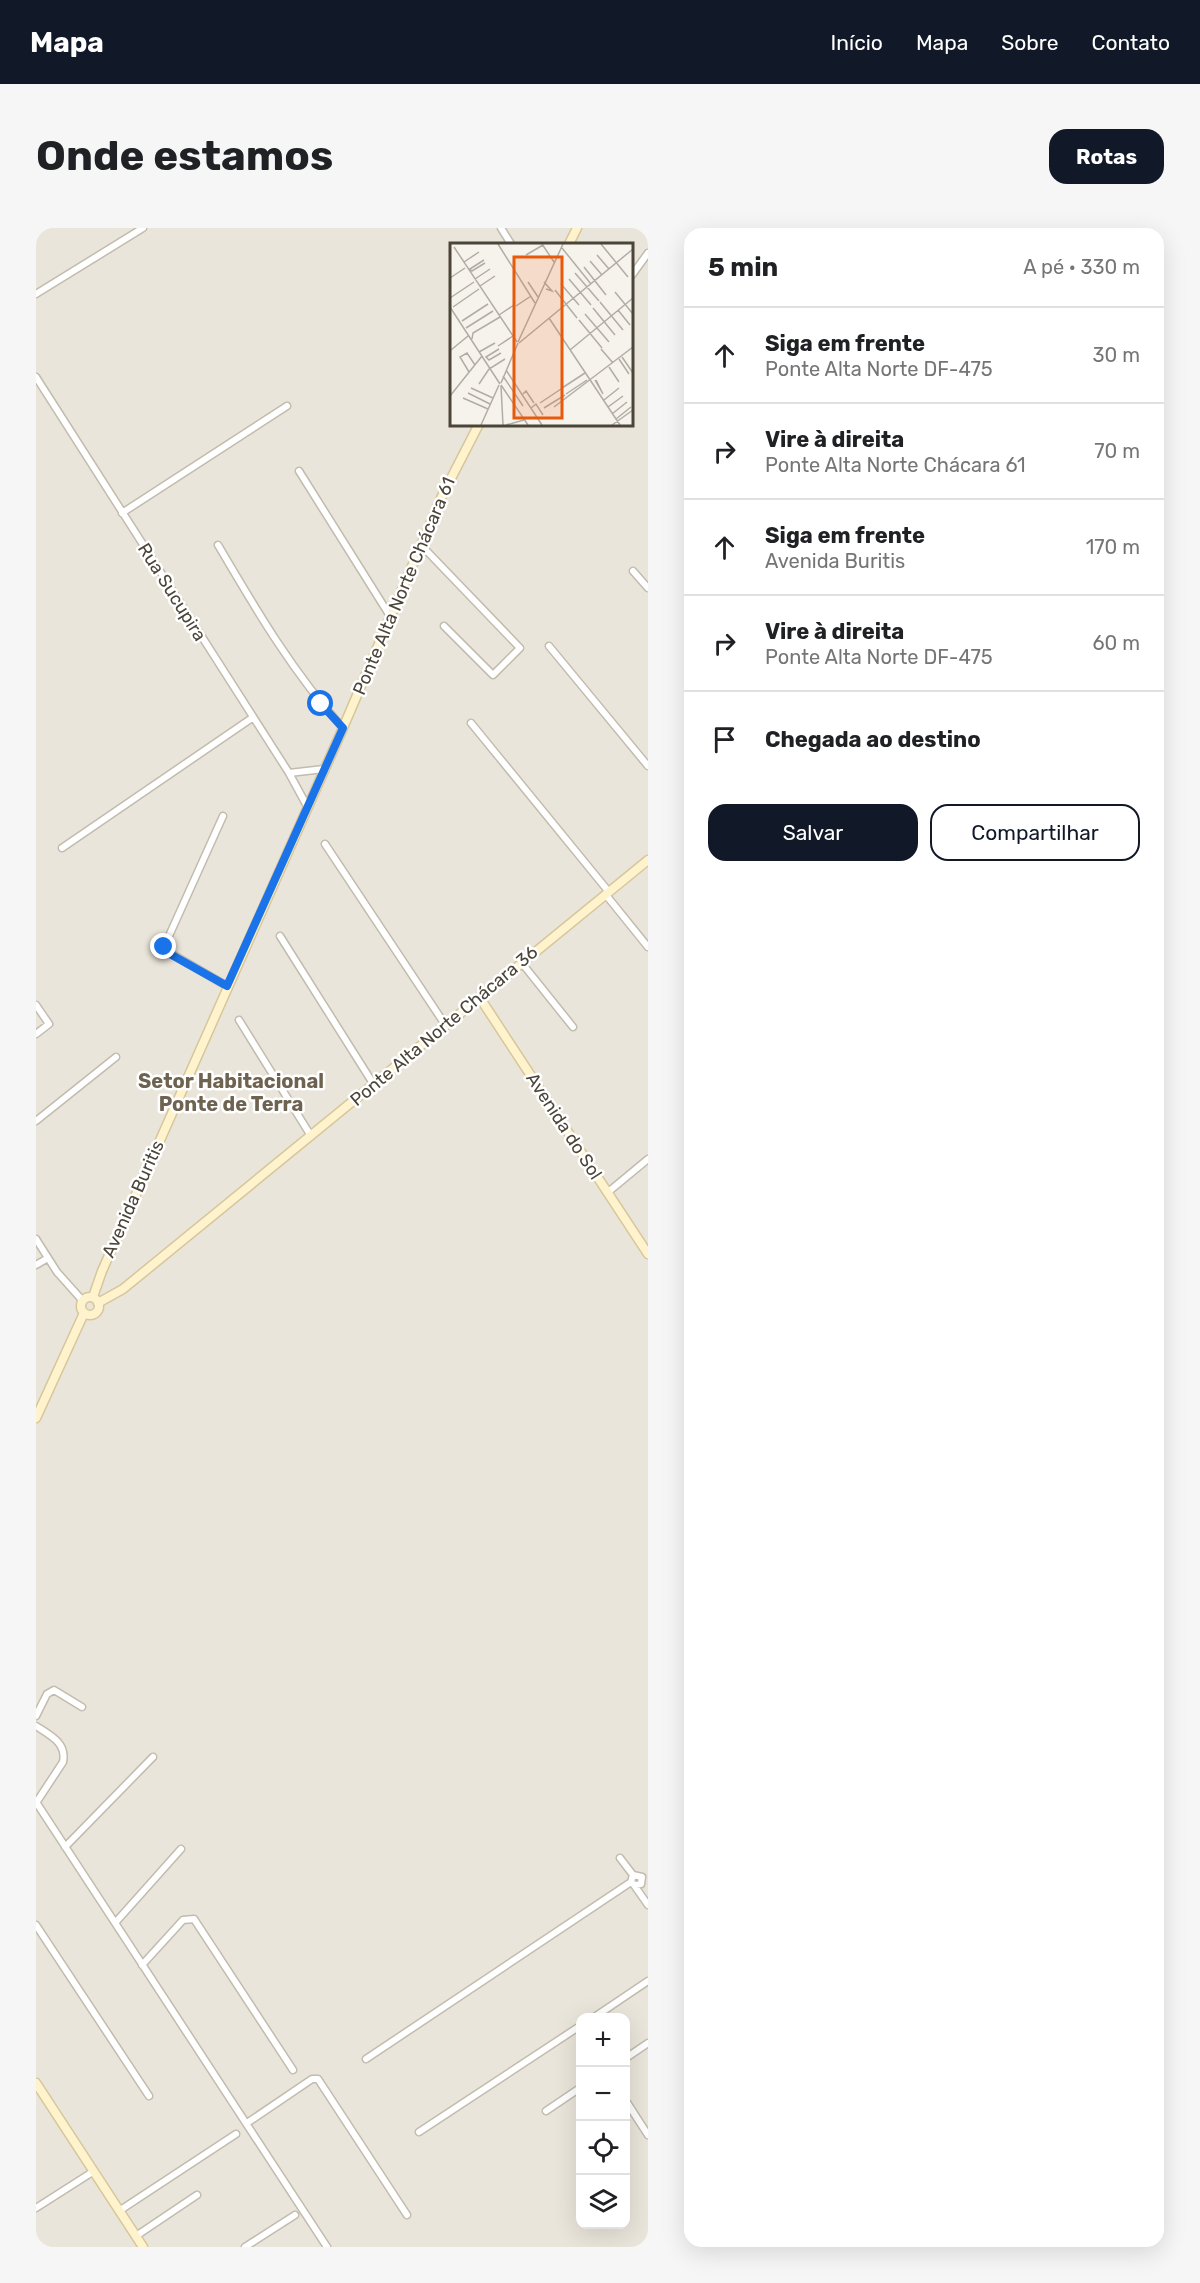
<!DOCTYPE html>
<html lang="pt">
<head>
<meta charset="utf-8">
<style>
	:root { --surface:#fff; --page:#f6f6f6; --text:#202124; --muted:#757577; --line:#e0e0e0; --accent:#111827 }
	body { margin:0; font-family:Rubik,sans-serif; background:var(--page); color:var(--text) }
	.controls { position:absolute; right:18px; bottom:18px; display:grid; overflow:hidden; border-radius:12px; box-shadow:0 6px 24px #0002 }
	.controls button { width:54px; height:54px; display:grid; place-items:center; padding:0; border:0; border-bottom:2px solid var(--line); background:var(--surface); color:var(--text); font:30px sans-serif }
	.stop { position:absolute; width:18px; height:18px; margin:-14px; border:4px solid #1a73e8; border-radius:50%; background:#fff }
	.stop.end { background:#1a73e8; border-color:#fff; box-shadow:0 2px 6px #0008 }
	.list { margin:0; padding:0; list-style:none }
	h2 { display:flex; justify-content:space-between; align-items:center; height:78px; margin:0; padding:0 24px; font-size:26px }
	h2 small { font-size:20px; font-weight:400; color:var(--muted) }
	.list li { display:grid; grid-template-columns:39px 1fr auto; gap:18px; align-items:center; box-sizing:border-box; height:96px; padding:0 24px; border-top:2px solid var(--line) }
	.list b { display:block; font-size:22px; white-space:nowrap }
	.list p { margin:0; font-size:20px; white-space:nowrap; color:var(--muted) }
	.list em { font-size:20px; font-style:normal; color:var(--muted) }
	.actions { display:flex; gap:12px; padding:18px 24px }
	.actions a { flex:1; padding:14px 0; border:2px solid var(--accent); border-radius:18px; text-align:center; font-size:21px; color:var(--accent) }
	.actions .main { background:var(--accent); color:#fff }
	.icon { flex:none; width:33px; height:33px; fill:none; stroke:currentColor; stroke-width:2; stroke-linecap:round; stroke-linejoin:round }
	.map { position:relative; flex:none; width:612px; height:2019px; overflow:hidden; border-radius:18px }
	header { display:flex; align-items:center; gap:36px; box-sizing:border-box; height:84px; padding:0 30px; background:var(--accent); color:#fff }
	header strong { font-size:28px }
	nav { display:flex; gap:33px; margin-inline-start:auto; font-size:21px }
	.intro { display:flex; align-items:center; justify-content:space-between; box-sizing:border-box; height:144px; padding:0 36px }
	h1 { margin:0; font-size:42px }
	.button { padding:15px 27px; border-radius:18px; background:var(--accent); color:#fff; font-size:21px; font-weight:700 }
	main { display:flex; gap:36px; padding:0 36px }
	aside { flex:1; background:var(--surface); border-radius:18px; box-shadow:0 6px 24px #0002 }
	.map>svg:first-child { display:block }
	.residential { fill:#eae5da; fill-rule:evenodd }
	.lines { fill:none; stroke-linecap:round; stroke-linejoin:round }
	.street-casing { stroke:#c2bbae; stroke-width:9 }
	.secondary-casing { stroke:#d6c79b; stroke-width:11 }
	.street { stroke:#fff; stroke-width:6 }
	.secondary { stroke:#fff3cd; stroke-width:8 }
	.route { stroke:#1a73e8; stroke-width:8 }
	.labels { text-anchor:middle; stroke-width:5; stroke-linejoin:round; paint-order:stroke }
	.street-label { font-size:18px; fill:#4b4439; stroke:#fff }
	.neighbourhood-label { font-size:20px; font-weight:bold; fill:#6e6250; stroke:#fff }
	.inset-road { fill:none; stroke:#b2ada4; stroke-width:1.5 }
	.view { fill:#e8590c; fill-opacity:0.15; stroke:#e8590c; stroke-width:3 }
	.inset-edge { fill:none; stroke:#4b4439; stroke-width:3 }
</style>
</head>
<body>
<header>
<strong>Mapa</strong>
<nav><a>Início</a><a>Mapa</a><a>Sobre</a><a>Contato</a></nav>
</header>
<div class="intro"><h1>Onde estamos</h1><a class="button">Rotas</a></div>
<main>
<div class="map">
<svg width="612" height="2019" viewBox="0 0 612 2019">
	<rect width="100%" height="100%" fill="#f6f3ec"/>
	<path class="residential" d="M0 0H612V2019H0ZM416 16H596V196H416ZM544 1790H590V1996H544Z"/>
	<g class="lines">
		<defs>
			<path id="street" d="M465 0 475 16
				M596 47 612 25
				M0 66 107 0
				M0 149 253 545 271 578
				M263 243 354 388
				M86 285 251 178
				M182 317C219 380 257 445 307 500
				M385 317 484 420 457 447 408 398
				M597 343 612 360
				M513 418 612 538
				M435 495 573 664
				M253 545 288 541
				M187 588 128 719 134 725 191 758
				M289 616 410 798
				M26 620 216 490
				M570 667 612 719
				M244 708 338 857
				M485 734 537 799
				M0 777 13 796 0 806
				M203 792 275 908
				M0 893 80 829
				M571 965 612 931
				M0 1011 21 1044 46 1072
				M0 1037 12 1030
				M0 1488 11 1466 18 1462 46 1479
				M0 1498C14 1507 31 1515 27 1534L0 1575
				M0 1574 291 2019
				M29 1619 117 1529
				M584 1630 597 1647 595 1654 598 1657 605 1656 606 1649 597 1647
				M598 1657 612 1677
				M79 1695 145 1621
				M0 1697 113 1868
				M106 1737 147 1692 158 1691 257 1842
				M557 1790 612 1753
				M590 1830 612 1815
				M330 1831 595 1654
				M590 1873 612 1907
				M510 1883 544 1860
				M211 1895 276 1851H282L371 1987
				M383 1904 544 1798
				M0 1980 58 1943
				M83 1983 200 1906
				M100 2008 161 1967
				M209 2019 259 1987"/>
			<path id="secondary" d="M533 16 541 0
				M444 770 612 1026
				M45 1078a9 9 0 1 1 18 0a9 9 0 1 1-18 0Z
				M57 1069 66 1043 307 500 406 268 443 196
				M62 1075 87 1061 612 632
				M0 1190 48 1085
				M0 1855 107 2019"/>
		</defs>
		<use href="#street" class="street-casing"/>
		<use href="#secondary" class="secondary-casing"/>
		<use href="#street" class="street"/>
		<use href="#secondary" class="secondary"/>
	</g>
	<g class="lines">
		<path class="route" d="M128 719 134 726 191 758 307 500 285 476"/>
	</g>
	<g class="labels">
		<g class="street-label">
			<text transform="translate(368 358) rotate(-67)" y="6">Ponte Alta Norte Chácara 61</text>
			<text transform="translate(136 364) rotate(58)" y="6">Rua Sucupira</text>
			<text transform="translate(408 798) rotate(-40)" y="6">Ponte Alta Norte Chácara 36</text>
			<text transform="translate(528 898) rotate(57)" y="6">Avenida do Sol</text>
			<text transform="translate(97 971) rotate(-66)" y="6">Avenida Buritis</text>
		</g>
		<g class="neighbourhood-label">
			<text x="195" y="860">Setor Habitacional<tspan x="195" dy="23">Ponte de Terra</tspan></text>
		</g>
	</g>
	<g transform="translate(414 15)">
		<rect width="183" height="183" fill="#f6f3ec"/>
		<path class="inset-road" d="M48 1 85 60M92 1 104 19M151 1 178 34M4 4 67 99M112 5 141 41M76 12 93 2M147 12 159 26M34 17 20 26 22 28 35 20M140 18 152 32M14 19 29 9M134 24 156 52M125 30 149 58M0 35 15 25M25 36 40 26M119 36 141 62M78 39 88 54M94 39 102 48 96 46M111 41 129 62M30 43 45 33M105 47 127 75M165 49 183 71M0 55 24 39M150 59 173 87M66 63 81 53M0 64 50 141M3 64 29 46M143 65 165 92M168 67 180 82M135 71 147 85M49 72 64 62M99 75 170 182M129 77 152 105M12 78 38 61M16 85 43 68M147 85 159 99M22 96 23 90 50 74M68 99 113 1M69 100 183 6M48 103 63 93M49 106 36 114 39 117 51 110M151 106 163 120M1 107 18 93M120 107 183 55M29 109 45 100M172 114 183 130M169 116 179 131M159 124 169 139M56 127 92 182M19 129 10 114 17 110 25 122M53 133 73 163M145 137 153 151 146 137M51 140 68 100M29 141 39 126 55 116M51 142 78 182M51 143 53 182M21 145 43 155M112 145 135 130M18 150 40 161M73 151 76 148 84 160M116 151 137 137M0 153 32 113M13 155 38 166M154 157 169 145M90 160 111 146M104 164 183 104M158 164 173 153M81 165 86 161 93 172M94 165 115 152M162 171 177 159M166 176 181 164M31 182 49 142M56 182 74 177M162 182 183 167"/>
		<path class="view" d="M64 14H112V175H64Z"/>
		<rect width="183" height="183" class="inset-edge"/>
	</g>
</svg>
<div class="controls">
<button>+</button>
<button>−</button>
<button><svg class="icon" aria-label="locate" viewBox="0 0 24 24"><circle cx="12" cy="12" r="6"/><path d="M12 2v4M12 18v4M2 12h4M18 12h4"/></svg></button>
<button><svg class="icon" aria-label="layers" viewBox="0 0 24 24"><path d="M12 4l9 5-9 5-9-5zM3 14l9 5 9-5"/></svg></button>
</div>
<div class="stop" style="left:285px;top:476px"></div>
<div class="stop end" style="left:128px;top:719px"></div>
</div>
<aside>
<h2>5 min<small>A pé · 330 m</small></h2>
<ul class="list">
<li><svg class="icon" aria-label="ahead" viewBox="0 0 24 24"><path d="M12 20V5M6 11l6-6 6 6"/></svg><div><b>Siga em frente</b><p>Ponte Alta Norte DF-475</p></div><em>30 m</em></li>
<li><svg class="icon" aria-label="right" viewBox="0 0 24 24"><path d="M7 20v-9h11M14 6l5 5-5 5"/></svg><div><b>Vire à direita</b><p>Ponte Alta Norte Chácara 61</p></div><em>70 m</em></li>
<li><svg class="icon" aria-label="ahead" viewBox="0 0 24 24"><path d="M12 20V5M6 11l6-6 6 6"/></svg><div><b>Siga em frente</b><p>Avenida Buritis</p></div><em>170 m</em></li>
<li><svg class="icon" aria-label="right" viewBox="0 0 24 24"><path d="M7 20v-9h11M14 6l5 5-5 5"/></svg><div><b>Vire à direita</b><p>Ponte Alta Norte DF-475</p></div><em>60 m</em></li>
<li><svg class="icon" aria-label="arrive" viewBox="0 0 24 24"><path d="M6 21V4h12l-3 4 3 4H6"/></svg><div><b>Chegada ao destino</b></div></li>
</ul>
<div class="actions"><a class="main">Salvar</a><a>Compartilhar</a></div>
</aside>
</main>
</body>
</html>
